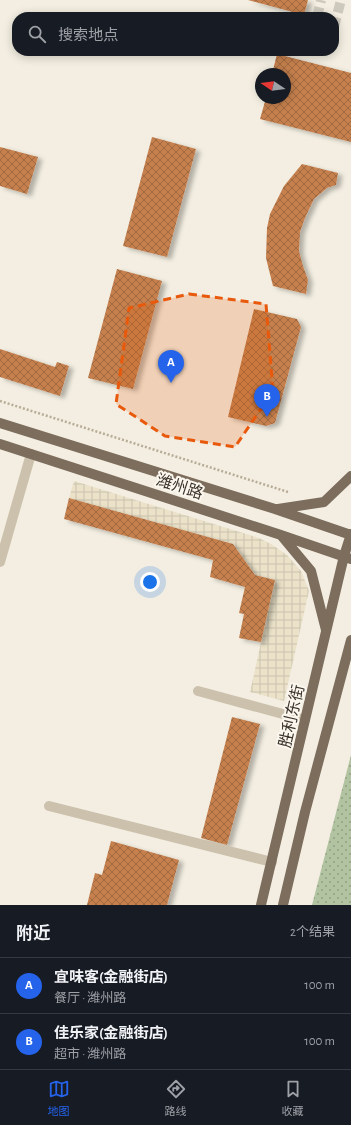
<!DOCTYPE html>
<html lang="zh">
<head>
<meta charset="utf-8">
<style>
	:root { --surface:#171b24; --page:#20242c; --text:#f1f3f6; --muted:#9ea1a6; --line:#363941; --accent:#2563eb }
	body { margin:0; font-family:"Alegreya Sans","Noto Sans SC",sans-serif; background:var(--page); color:var(--text) }
	.compass { position:absolute; left:255px; top:68px; width:36px; height:36px; border-radius:50%; background:var(--surface); box-shadow:0 2px 10px #0003; rotate:283deg }
	.you { position:absolute; left:150px; top:582px; width:14px; height:14px; margin:-10px; border:3px solid #fff; border-radius:50%; background:#1a73e8; box-shadow:0 0 0 6px #1a73e833 }
	.badge { display:grid; place-items:center; width:26px; height:26px; border-radius:50%; background:var(--accent); color:#fff; font-size:13px; font-weight:700 }
	.pin { position:absolute; translate:-50% -33px; filter:drop-shadow(0 1px 2px #0008) }
	.pin::after { content:''; position:absolute; top:21px; width:14px; height:12px; background:inherit; clip-path:polygon(0 0,100% 0,50% 100%) }
	.list { margin:0; padding:0; list-style:none }
	h2 { display:flex; justify-content:space-between; align-items:center; height:52px; margin:0; padding:0 16px; font-size:17px }
	h2 small { font-size:13px; font-weight:400; color:var(--muted) }
	.list li { display:grid; grid-template-columns:26px 1fr auto; gap:12px; align-items:center; box-sizing:border-box; height:56px; padding:0 16px; border-top:1px solid var(--line) }
	.list b { display:block; font-size:15px; white-space:nowrap }
	.list p { margin:0; font-size:13px; white-space:nowrap; color:var(--muted) }
	.list em { font-size:13px; font-style:normal; color:var(--muted) }
	.icon { flex:none; width:22px; height:22px; fill:none; stroke:currentColor; stroke-width:2; stroke-linecap:round; stroke-linejoin:round }
	.map { position:relative; flex:none; width:351px; height:905px; overflow:hidden }
	.search { position:absolute; background:var(--surface); box-shadow:0 2px 10px #0003; left:12px; right:12px; top:12px; height:44px; display:flex; align-items:center; gap:10px; box-sizing:border-box; padding:0 14px; border-radius:16px; color:var(--muted); font-size:15px }
	.sheet { height:164px; background:var(--surface) }
	nav { display:flex; justify-content:space-around; align-items:center; box-sizing:border-box; height:56px; border-top:1px solid var(--line); background:var(--surface); font-size:11px; color:var(--muted) }
	nav a { display:grid; justify-items:center; gap:2px }
	nav .on { color:var(--accent) }
	.map>svg:first-child { display:block }
	.green { fill:url(#green-dots) }
	.plaza { fill:url(#plaza-grid) }
	.building { fill:url(#building-cross-hatch); filter:url(#shadow) }
	.lines { fill:none; stroke-linecap:round; stroke-linejoin:round }
	.minor-tunnel { stroke:#cec9bd; stroke-width:10; stroke-dasharray:10 5; stroke-linecap:butt }
	.path { stroke:#b8ab97; stroke-width:2.5; stroke-dasharray:2 2; stroke-linecap:butt }
	.minor { stroke:#ccc1ad; stroke-width:10 }
	.major { stroke:#7c6d5d; stroke-width:10 }
	.marked { fill:#e8590c; fill-opacity:0.2; stroke:#e8590c; stroke-width:3; stroke-dasharray:8 5; stroke-linejoin:round }
	.labels { text-anchor:middle; stroke-width:4; stroke-linejoin:round; paint-order:stroke }
	.street-label { font-size:16px; fill:#3a332b; stroke:#fbf7ee }
</style>
</head>
<body>
<div class="map">
<svg width="351" height="905" viewBox="0 0 351 905">
	<defs>
		<pattern id="green-dots" width="8" height="8" patternUnits="userSpaceOnUse"><rect width="8" height="8" fill="#b2c3a1"/><path d="M2 2h.1M6 6h.1" fill="none" stroke="#929f83" stroke-width="1.8" stroke-linecap="round"/></pattern>
		<pattern id="plaza-grid" width="8" height="8" patternUnits="userSpaceOnUse"><rect width="8" height="8" fill="#ebe2c9"/><path d="M0 4h8M4 0v8" fill="none" stroke="#cac2ad"/></pattern>
		<pattern id="building-cross-hatch" width="8" height="8" patternUnits="userSpaceOnUse"><rect width="8" height="8" fill="#c5804e"/><path d="M0 0l8 8M0 8l8-8" fill="none" stroke="#a16941"/></pattern>
		<filter id="shadow"><feDropShadow dx="4.5" dy="2.5" stdDeviation="2" flood-color="#0004"/></filter>
	</defs>
	<rect width="100%" height="100%" fill="#f3eee1"/>
	<path class="green" d="M351 755V905H312Z"/>
	<path class="plaza" d="M74 481 259 538 271 544 287 555 301 571 309 591 284 701 250 692 275 580 255 575 233 544 69 498Z"/>
	<path class="building" d="M248 0H308L304 15Z
		M277 54 351 73V142L260 119 266 98H285V74H272Z
		M152 137 196 149 167 257 123 246Z
		M0 147 38 157 27 194 0 186Z
		M302 164 338 173 336 185 327 188 314 199 305 218 300 232 299 251 303 266 308 280 306 294 273 286 266 258 267 228 270 214 284 186Z
		M117 269 162 281 133 389 88 378Z
		M254 309 297 319 301 327 275 423 266 426 228 417Z
		M0 349 55 367 57 362 69 366 60 396 0 377Z
		M69 498 233 544 255 575 275 580 261 642 239 638 244 614 239 613 245 587 210 577 213 560 64 519Z
		M232 717 260 724 227 845 201 838Z
		M111 841 179 860 167 905H87L95 873 102 875Z"/>
	<g class="lines">
		<path class="minor-tunnel" d="M317 17 321 0
			M334 27 341 0"/>
		<path class="path" d="M0 401 288 492"/>
		<path class="minor" d="M0 562 31 454
			M198 691 305 720
			M49 806 272 862"/>
		<path class="major" d="M0 423 275 509 351 535
			M0 444 281 535 351 559
			M278 509 324 502 351 476
			M281 535 311 571 326 630
			M261 905 344 556 351 534
			M283 905 305 812 351 640"/>
	</g>
	<path class="marked" d="M189 294 266 304 273 391 235 447 165 436 116 404 129 308Z"/>
	<g class="labels">
		<g class="street-label">
			<text transform="translate(180 486) rotate(18)" y="6">潍州路</text>
			<text transform="translate(291 716) rotate(-77)" y="6">胜利东街</text>
		</g>
	</g>
</svg>
<svg class="compass" viewBox="-18 -18 36 36"><path d="M0-13l5 13h-10z" fill="#e53935"/><path d="M0 13l5-13h-10z" fill="#9ea1a6"/></svg>
<div class="you"></div>
<div class="pin badge" style="left:171px;top:383px">A</div>
<div class="pin badge" style="left:267px;top:417px">B</div>
<div class="search"><svg class="icon" aria-label="search" viewBox="0 0 24 24"><circle cx="10" cy="10" r="6"/><path d="M15 15l6 6"/></svg>搜索地点</div>
</div>
<section class="sheet">
<h2>附近<small>2个结果</small></h2>
<ul class="list">
<li><span class="badge">A</span><div><b>宜味客(金融街店)</b><p>餐厅 · 潍州路</p></div><em>100 m</em></li>
<li><span class="badge">B</span><div><b>佳乐家(金融街店)</b><p>超市 · 潍州路</p></div><em>100 m</em></li>
</ul>
</section>
<nav>
<a class="on"><svg class="icon" aria-label="map" viewBox="0 0 24 24"><path d="M3 6l6-2 6 2 6-2v14l-6 2-6-2-6 2zM9 4v14M15 6v14"/></svg>地图</a>
<a><svg class="icon" aria-label="directions" viewBox="0 0 24 24"><path d="M12 3l9 9-9 9-9-9zM9 14v-3h6M13 9l2 2-2 2"/></svg>路线</a>
<a><svg class="icon" aria-label="saved" viewBox="0 0 24 24"><path d="M7 4h10v16l-5-4-5 4z"/></svg>收藏</a>
</nav>
</body>
</html>
